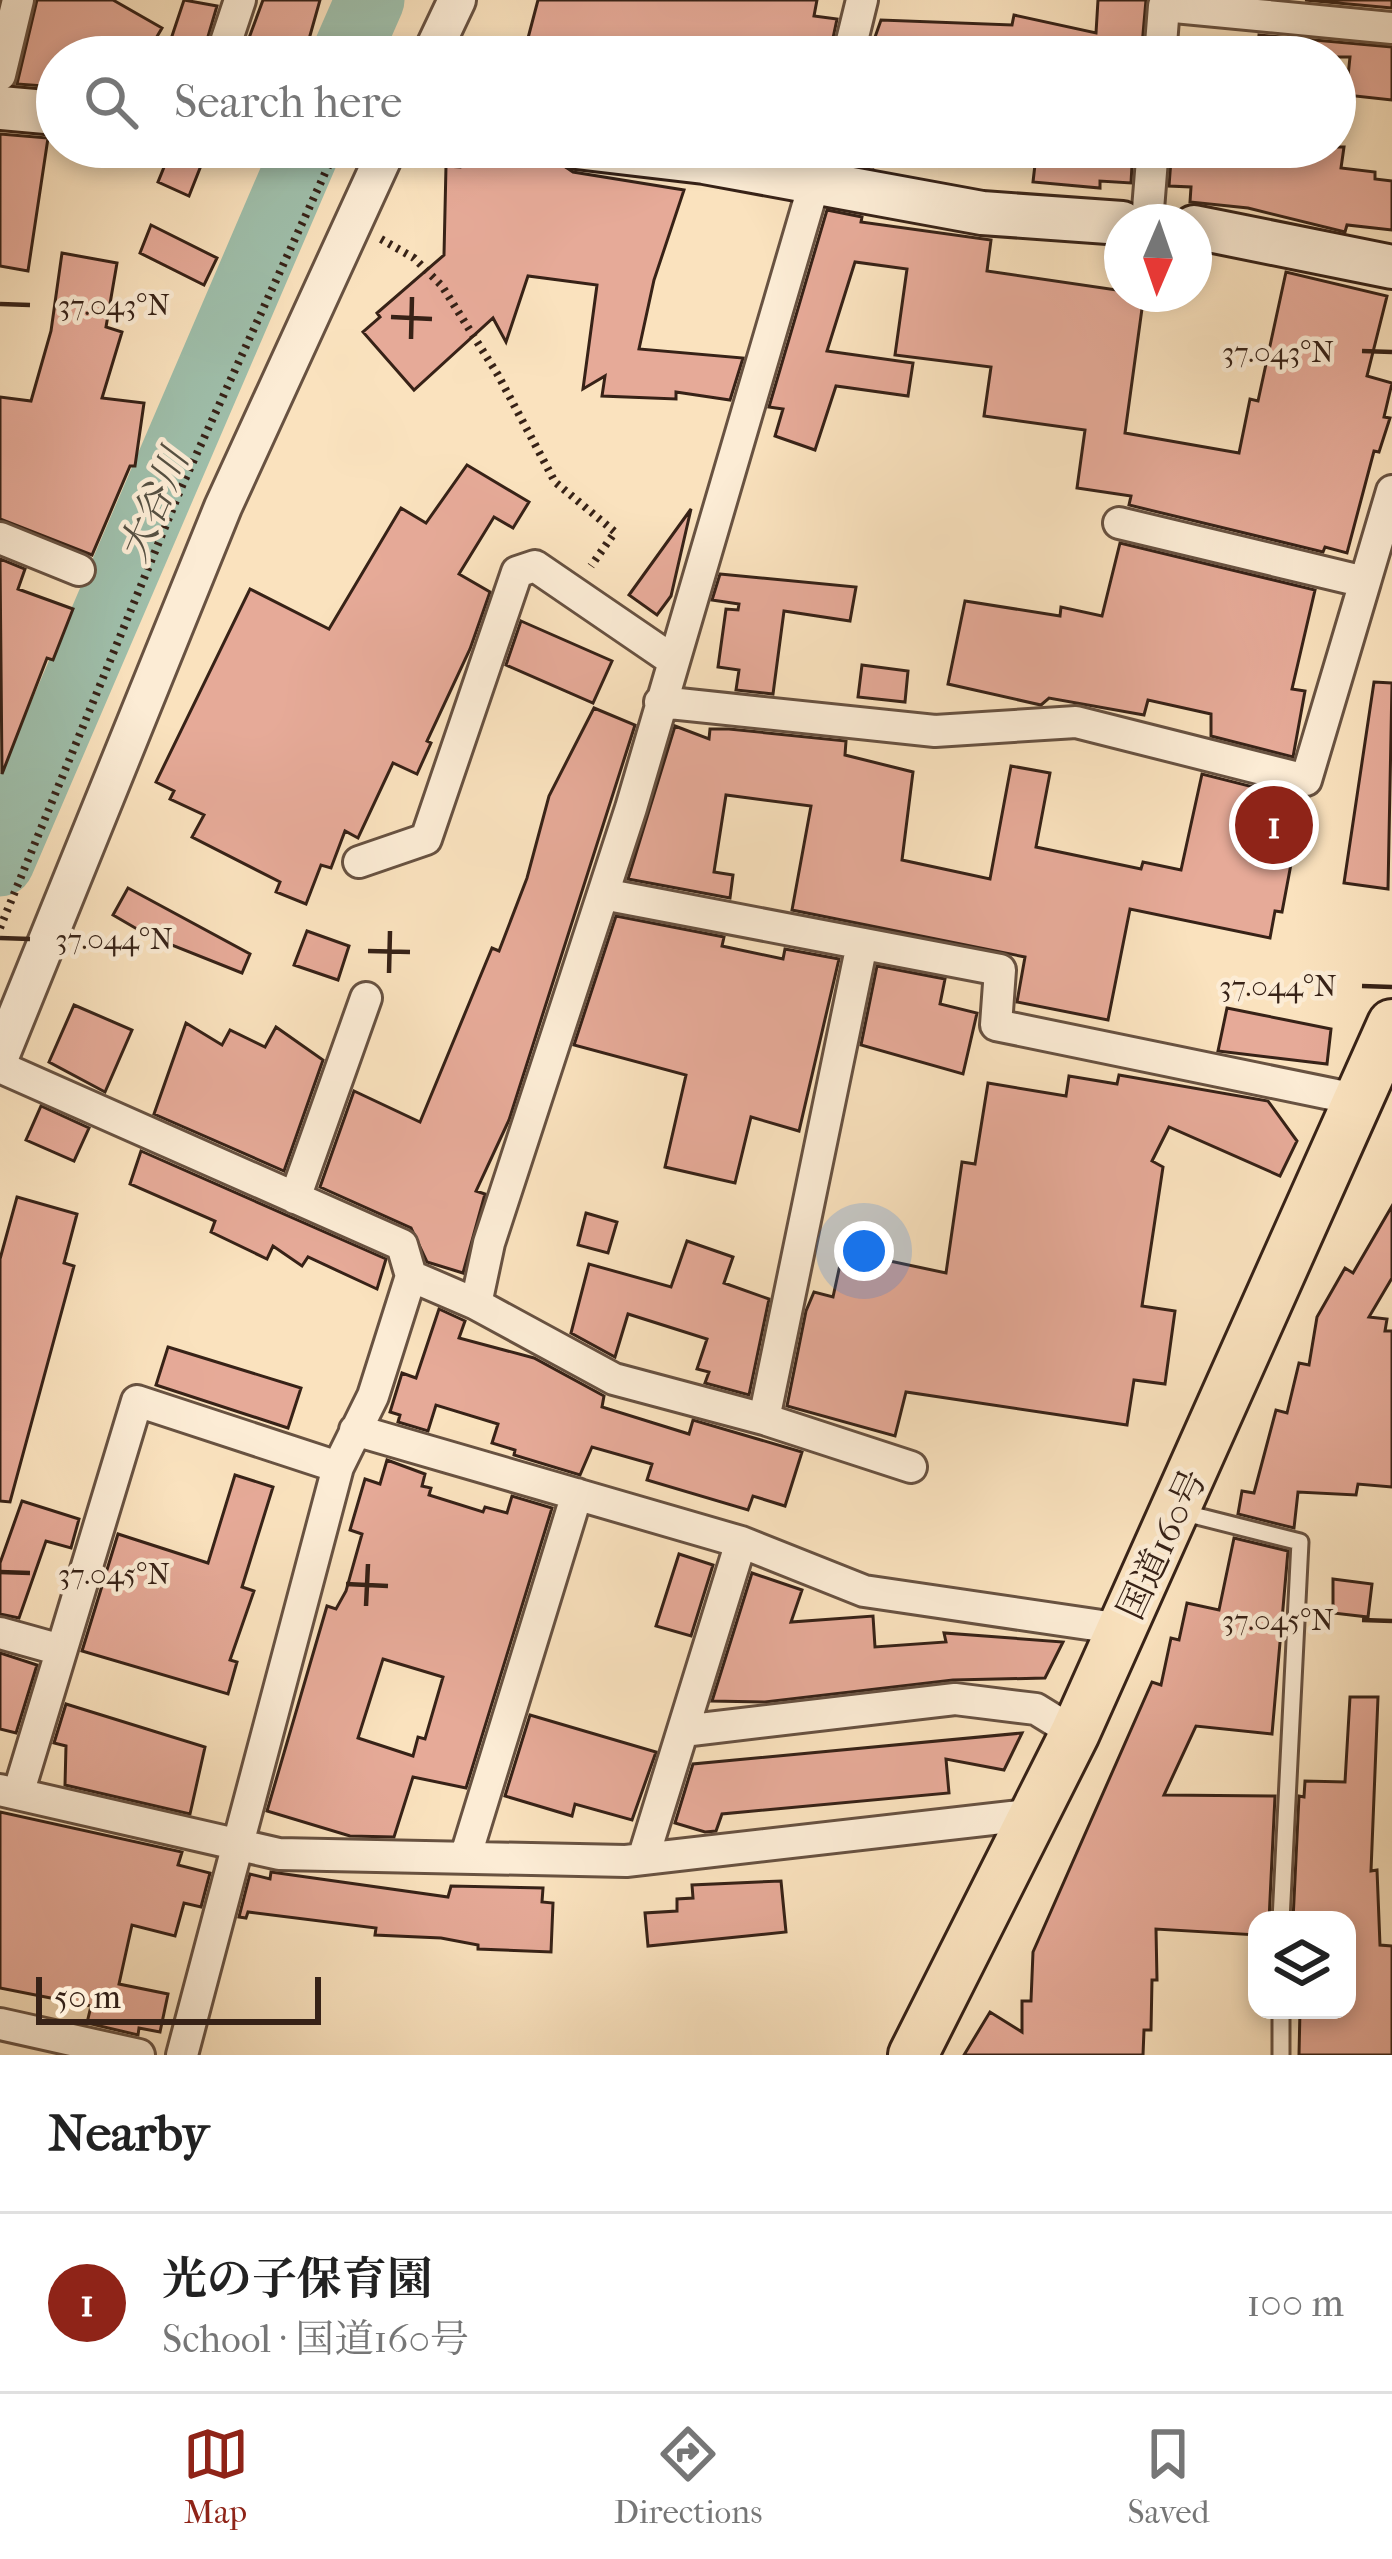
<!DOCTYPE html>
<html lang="en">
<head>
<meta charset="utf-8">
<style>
	:root { --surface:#fff; --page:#f6f6f6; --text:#222; --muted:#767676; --line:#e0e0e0; --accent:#8f2418 }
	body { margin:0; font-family:"IM FELL French Canon","Noto Serif JP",serif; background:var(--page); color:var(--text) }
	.controls { position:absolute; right:36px; bottom:36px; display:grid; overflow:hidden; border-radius:24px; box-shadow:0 6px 18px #0003 }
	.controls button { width:108px; height:108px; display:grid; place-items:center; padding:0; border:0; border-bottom:3px solid var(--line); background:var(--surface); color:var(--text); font:60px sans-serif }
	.compass { position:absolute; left:1104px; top:204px; width:108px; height:108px; border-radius:50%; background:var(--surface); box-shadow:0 6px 18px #0003; rotate:182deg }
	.scale { position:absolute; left:36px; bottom:30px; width:285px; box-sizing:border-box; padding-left:12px; border:6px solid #372217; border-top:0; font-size:33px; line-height:42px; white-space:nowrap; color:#372217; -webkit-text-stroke:9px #fcecd5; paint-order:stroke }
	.you { position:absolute; left:864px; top:1251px; width:42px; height:42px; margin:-30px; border:9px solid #fff; border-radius:50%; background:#1a73e8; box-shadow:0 0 0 18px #1a73e833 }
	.badge { display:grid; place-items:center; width:78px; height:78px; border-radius:50%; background:var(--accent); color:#fff; font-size:39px; font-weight:700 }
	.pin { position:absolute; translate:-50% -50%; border:6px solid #fff; box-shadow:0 3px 12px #0006 }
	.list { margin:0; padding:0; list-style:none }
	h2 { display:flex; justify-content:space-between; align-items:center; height:156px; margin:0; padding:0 48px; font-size:51px }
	h2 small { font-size:39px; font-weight:400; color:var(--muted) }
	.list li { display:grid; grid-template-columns:78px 1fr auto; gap:36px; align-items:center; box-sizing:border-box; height:180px; padding:0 48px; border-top:3px solid var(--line) }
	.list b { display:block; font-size:45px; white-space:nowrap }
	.list p { margin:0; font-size:39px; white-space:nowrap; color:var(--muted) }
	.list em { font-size:39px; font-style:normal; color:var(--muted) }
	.icon { flex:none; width:66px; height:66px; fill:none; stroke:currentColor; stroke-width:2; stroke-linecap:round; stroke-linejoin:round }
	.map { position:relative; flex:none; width:1392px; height:2055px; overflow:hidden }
	.search { position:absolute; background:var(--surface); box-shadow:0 6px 18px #0003; left:36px; right:36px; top:36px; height:132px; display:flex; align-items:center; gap:30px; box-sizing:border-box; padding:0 42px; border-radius:66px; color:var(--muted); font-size:45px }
	.sheet { height:336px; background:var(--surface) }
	nav { display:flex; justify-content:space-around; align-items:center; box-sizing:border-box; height:168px; border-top:3px solid var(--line); background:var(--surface); font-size:33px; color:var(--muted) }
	nav a { display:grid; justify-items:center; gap:6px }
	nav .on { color:var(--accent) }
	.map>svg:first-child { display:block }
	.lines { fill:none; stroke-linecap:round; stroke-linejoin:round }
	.river { stroke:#9fbfab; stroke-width:69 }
	.building { fill:#e6aa98; stroke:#372217; stroke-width:3; fill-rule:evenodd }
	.service-casing { stroke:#685241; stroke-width:21 }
	.minor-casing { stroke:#685241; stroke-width:36 }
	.tertiary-casing { stroke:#685241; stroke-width:42 }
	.secondary-casing { stroke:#372217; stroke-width:48 }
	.trunk-casing { stroke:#372217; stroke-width:54 }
	.path { stroke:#372217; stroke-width:8; stroke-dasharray:3 6; stroke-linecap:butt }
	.service { stroke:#fcecd5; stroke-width:15 }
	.minor { stroke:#fcecd5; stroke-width:30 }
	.tertiary { stroke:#fcecd5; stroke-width:36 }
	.secondary { stroke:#fcecd5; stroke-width:42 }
	.trunk { stroke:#fae2be; stroke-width:48 }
	.ticks { fill:none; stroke:#372217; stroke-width:4.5 }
	.labels { text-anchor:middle; stroke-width:9; stroke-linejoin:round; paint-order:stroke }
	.street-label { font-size:36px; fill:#372217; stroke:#fcecd5 }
	.water-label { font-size:39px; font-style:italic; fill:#565143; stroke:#fcecd5 }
	.ticks-label { font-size:30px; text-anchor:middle; fill:#372217; stroke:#fcecd5; stroke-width:9; stroke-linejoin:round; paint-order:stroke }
</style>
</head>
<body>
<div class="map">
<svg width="1392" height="2055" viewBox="0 0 1392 2055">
	<rect width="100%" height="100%" fill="#fae2be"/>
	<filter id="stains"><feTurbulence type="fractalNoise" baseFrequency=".00167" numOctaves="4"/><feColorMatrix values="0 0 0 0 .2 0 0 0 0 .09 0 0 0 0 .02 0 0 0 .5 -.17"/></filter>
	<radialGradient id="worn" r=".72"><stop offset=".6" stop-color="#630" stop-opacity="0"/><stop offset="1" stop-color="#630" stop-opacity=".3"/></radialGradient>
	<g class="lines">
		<path class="river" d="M345 57 370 0
			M0 862 307 147"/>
	</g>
	<path class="building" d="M37 0H113L162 28 145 57H57V87L17 84Z
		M184 0 217 6 202 57H165Z
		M263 0H320L304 57H242Z
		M538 0H817L814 16 837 19 829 57H523Z
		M1098 0H1146L1141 57H1032L949 39 948 57H868L881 20 1012 25 1014 15 1096 33Z
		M1305 0H1392V8Z
		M1259 35 1392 47V100L1346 95 1350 57H1257Z
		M0 134 48 138 28 271 0 266Z
		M844 147H878L873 167 841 161Z
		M1037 147H1133L1131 183 1100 181V188L1033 182Z
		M1172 147H1344L1341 168 1375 172V179L1392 181V230L1347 225 1345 232 1248 208 1190 202 1191 187 1169 186Z
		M171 150 202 163 189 196 158 182Z
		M521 157 554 159 573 172 684 190 654 280 639 349 743 358 730 400 676 392V399L602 396 605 376 583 389 597 285 528 276 506 342 493 318 414 390 363 332 380 317 377 313 444 255 446 166 460 167 461 160 520 165Z
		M827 210 862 217 861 222 991 240 987 271 1144 294 1125 433 1239 453 1250 399 1258 401 1286 272 1387 296 1367 376 1392 383 1384 417 1390 418 1379 452 1374 451 1347 553 1325 547 1323 552 1129 505 1131 496 1077 488 1085 430 984 416 991 367 895 355 907 269 855 262 827 351 913 363 908 396 836 386 815 450 775 436 783 409 769 407Z
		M151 225 217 258 204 285 140 253Z
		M62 253 117 263 106 327 122 332 102 398 144 403 135 466H130L92 555 0 519V397L31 401 51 331Z
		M467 465 529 502 513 528 494 517 459 574 490 592 470 649 427 741 431 743 417 774 393 763 358 838 345 831 331 868 321 865 306 904 276 892 280 882 192 837 204 815 170 799 174 791 156 782 250 589 329 629 401 508 426 523Z
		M691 509 671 596 657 615 629 595Z
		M1120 543 1315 590 1292 689 1305 691 1293 757 1211 736V714L1148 700 1144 715 1049 698 1041 705 948 684 965 601 1060 616 1061 607 1102 616Z
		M0 559 25 569 18 589 73 609 53 660 47 658 2 774Z
		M720 574 856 587 850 621 784 611 773 694 736 690 739 670 718 667 726 609 738 610 739 604 712 600Z
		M521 621 612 661 593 703 506 665Z
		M862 665 908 671 905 702 858 697Z
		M1374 682 1392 683 1388 889 1344 883Z
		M594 708 635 725 509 1120 476 1191 485 1194 463 1273 427 1262 411 1228 320 1187 354 1091 420 1122 492 948 499 951 527 878 549 796Z
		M675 726 709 739 710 729H729L846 741 845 755 913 772 902 860 990 879 1011 766 1050 773 1036 847 1141 869 1143 862 1181 870 1202 774 1289 796 1303 800 1282 912 1275 911 1270 938 1130 909 1108 1020 1017 1002 1025 957 792 910 811 806 726 795 714 872 733 875 730 898 628 879Z
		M128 888 250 954 242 973 149 936 113 915Z
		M616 916 724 937 722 946 783 959 785 949 839 959 799 1131 751 1117 735 1183 665 1167 686 1075 574 1045Z
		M307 931 349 946 338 980 294 965Z
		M877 966 945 979 940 1004 977 1013 963 1074 861 1045Z
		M74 1005 132 1030 105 1092 49 1062Z
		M1227 1008 1331 1029 1327 1064 1218 1051Z
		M186 1023 222 1045 230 1030 265 1047 276 1027 323 1060 284 1171 154 1114Z
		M1119 1075 1268 1101 1297 1141 1280 1176 1169 1127 1152 1161 1163 1167 1142 1306 1175 1311 1165 1384 1134 1380 1127 1425 906 1392 895 1436 787 1406 806 1311 814 1292 833 1297 843 1251 946 1273 962 1162 975 1164 988 1083 1066 1096 1069 1076 1117 1084Z
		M41 1106 89 1128 74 1161 26 1140Z
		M141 1151 386 1259 377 1289 308 1257 302 1266 273 1246 267 1259 211 1232 215 1221 130 1184Z
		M17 1197 77 1214 64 1263 74 1266 10 1502 0 1501V1259Z
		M1392 1206V1278L1369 1317 1387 1319 1385 1331H1392V1487L1358 1484 1356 1495 1298 1492 1294 1528 1238 1514 1242 1491 1254 1493 1276 1410 1287 1413 1299 1363 1309 1365 1317 1317 1345 1268 1353 1273Z
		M586 1213 617 1222 608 1253 578 1245Z
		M687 1241 733 1257 724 1283 769 1299 749 1395 705 1383 709 1372 697 1369 707 1339 628 1314 615 1357 571 1333 589 1264 671 1287Z
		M439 1309 465 1321 459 1338 534 1358 604 1396 602 1407 689 1434 693 1420 802 1452 785 1506 753 1496 748 1510 647 1480 652 1464 592 1447 580 1475 514 1455 515 1450 492 1443 498 1424 436 1405 428 1431 398 1422 400 1415 390 1412 402 1373 416 1378Z
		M168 1347 301 1388 288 1428 156 1385Z
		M387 1460 425 1474 422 1486 431 1488 429 1495 483 1512 485 1507 507 1513 512 1496 552 1508 466 1788 413 1777 394 1837 350 1836 267 1811 327 1606 336 1609 346 1591 362 1534 350 1530 365 1479 380 1484ZM383 1659 443 1677 425 1739 418 1737 413 1756 358 1738Z
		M235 1475 273 1487 242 1587 254 1591 230 1660 237 1662 228 1694 82 1651 118 1534 208 1563Z
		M22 1501 79 1519 71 1548 46 1541 19 1618 0 1614V1563Z
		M1234 1538 1288 1551 1272 1734 1196 1726 1164 1795 1275 1796 1269 1920H1257V1935L1156 1929 1157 1980H1152L1151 2030H1144L1143 2055H964L990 2012 1022 2032V2001H1031L1033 1952 1152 1682 1161 1685 1171 1638 1179 1640 1187 1603 1219 1610Z
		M679 1554 713 1565 691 1636 656 1626Z
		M752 1573 802 1590 791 1622 873 1616 875 1647 946 1642 944 1633 1063 1642 1045 1678 953 1680 765 1702 712 1701Z
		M1333 1579 1372 1584 1368 1617 1333 1613Z
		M0 1653 37 1665 16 1733 0 1729Z
		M1350 1697H1378L1371 1871 1377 1870 1380 1945 1392 1946V2055H1299L1300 2010H1347V1920H1293L1299 1796 1304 1797 1305 1781 1345 1782Z
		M66 1704 205 1747 190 1814 65 1785 66 1746 54 1743Z
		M530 1715 656 1752 632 1820 575 1804 572 1816 505 1796Z
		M1022 1733 1004 1770 946 1759 949 1793 722 1814 716 1831 705 1832 675 1823 693 1764Z
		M0 1812 182 1852 178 1865 210 1873 201 1907 184 1903 175 1936 132 1925 119 1984 168 1994 160 2032 139 2028 138 2035 87 2023 91 2006 0 1988Z
		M271 1872 448 1897 451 1886 543 1888 542 1902 553 1903 551 1952 478 1949V1945L441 1938 375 1935 376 1928 248 1912 246 1918 239 1917 250 1874 270 1879Z
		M781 1881 786 1932 648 1946 645 1913 677 1911V1899L693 1898 692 1885Z"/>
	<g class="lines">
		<defs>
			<path id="service" d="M1181 1512 1300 1542 1281 1920
				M1281 2010V2055"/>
			<path id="minor" d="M221 57 240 0
				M848 57 862 0
				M1160 57 1164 6 1392 28
				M0 75 18 0
				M1147 222 1153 147
				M1119 523 1365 582 1392 491
				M0 538 79 570
				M660 702 935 731 1076 722 1306 780 1365 582
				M359 862 426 839 517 572 535 566 674 661
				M603 894 1000 970 996 1025 1360 1100
				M862 944 764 1419 911 1467
				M0 1067 402 1245 411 1276
				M295 1198 366 998
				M476 1304 614 1379 764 1419
				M355 1430 741 1542 864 1591 1122 1629
				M0 1633 61 1650
				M683 1731 955 1699 1036 1709 1075 1733
				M0 1790 279 1854 626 1861 1037 1814
				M18 1794 137 1401 338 1467
				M466 1855 577 1494
				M643 1859 741 1542
				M0 2024 139 2055
				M182 2055 338 1467 373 1396 411 1276 476 1304 489 1243 631 808 825 147"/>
			<path id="tertiary" d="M430 57 457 0
				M0 1057 223 507 388 147"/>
			<path id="secondary" d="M0 108 57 113
				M576 147 704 162 982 213 1122 223
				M1194 227 1392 267"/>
			<path id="trunk" d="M913 2055 1075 1733 1392 1024"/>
		</defs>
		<use href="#service" class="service-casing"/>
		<use href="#minor" class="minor-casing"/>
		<use href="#tertiary" class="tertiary-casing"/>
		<use href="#secondary" class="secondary-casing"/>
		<use href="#trunk" class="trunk-casing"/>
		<path class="path" d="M381 239 414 258 442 286 498 375 555 482 615 532 591 566
			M0 928 182 486 337 147"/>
		<use href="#service" class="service"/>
		<use href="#minor" class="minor"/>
		<use href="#tertiary" class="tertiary"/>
		<use href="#secondary" class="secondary"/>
		<use href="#trunk" class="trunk"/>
	</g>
	<path class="ticks" d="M0 304 30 305M391 317 432 319M411 339 412 297M1362 351 1392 352M0 938 30 939M368 951 410 952M389 973 390 931M1362 986 1392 987M0 1572 30 1573M346 1584 388 1586M366 1606 368 1564M1362 1620 1392 1621"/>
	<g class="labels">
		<g class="street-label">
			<text transform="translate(1161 1544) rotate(-65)" y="13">国道160号</text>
		</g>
		<g class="water-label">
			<text transform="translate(153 505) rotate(-67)" y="14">大谷川</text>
		</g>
	</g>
	<g class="ticks-label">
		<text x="114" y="315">37.043°N</text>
		<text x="1278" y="362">37.043°N</text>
		<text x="114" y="949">37.044°N</text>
		<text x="1278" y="996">37.044°N</text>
		<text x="114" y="1584">37.045°N</text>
		<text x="1278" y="1630">37.045°N</text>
	</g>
	<rect width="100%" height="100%" filter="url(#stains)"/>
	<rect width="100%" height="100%" fill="url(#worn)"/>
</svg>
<div class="controls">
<button><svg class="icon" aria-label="layers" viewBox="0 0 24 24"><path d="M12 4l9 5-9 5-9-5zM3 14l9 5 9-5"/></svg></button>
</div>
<svg class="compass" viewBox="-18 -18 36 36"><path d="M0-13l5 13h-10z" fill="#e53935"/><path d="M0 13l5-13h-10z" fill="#767676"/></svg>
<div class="scale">50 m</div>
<div class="you"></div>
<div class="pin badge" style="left:1274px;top:825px">1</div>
<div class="search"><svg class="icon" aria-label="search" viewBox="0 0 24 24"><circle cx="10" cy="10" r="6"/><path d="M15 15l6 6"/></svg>Search here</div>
</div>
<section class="sheet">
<h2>Nearby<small></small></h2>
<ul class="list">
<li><span class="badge">1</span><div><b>光の子保育園</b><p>School · 国道160号</p></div><em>100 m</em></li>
</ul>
</section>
<nav>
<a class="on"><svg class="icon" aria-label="map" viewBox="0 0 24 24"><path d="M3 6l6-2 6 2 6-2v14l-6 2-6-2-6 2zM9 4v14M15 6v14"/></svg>Map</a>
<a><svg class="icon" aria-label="directions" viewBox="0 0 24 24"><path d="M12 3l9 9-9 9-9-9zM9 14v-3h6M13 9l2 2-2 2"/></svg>Directions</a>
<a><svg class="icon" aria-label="saved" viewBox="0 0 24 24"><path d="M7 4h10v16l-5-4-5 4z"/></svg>Saved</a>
</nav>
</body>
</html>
